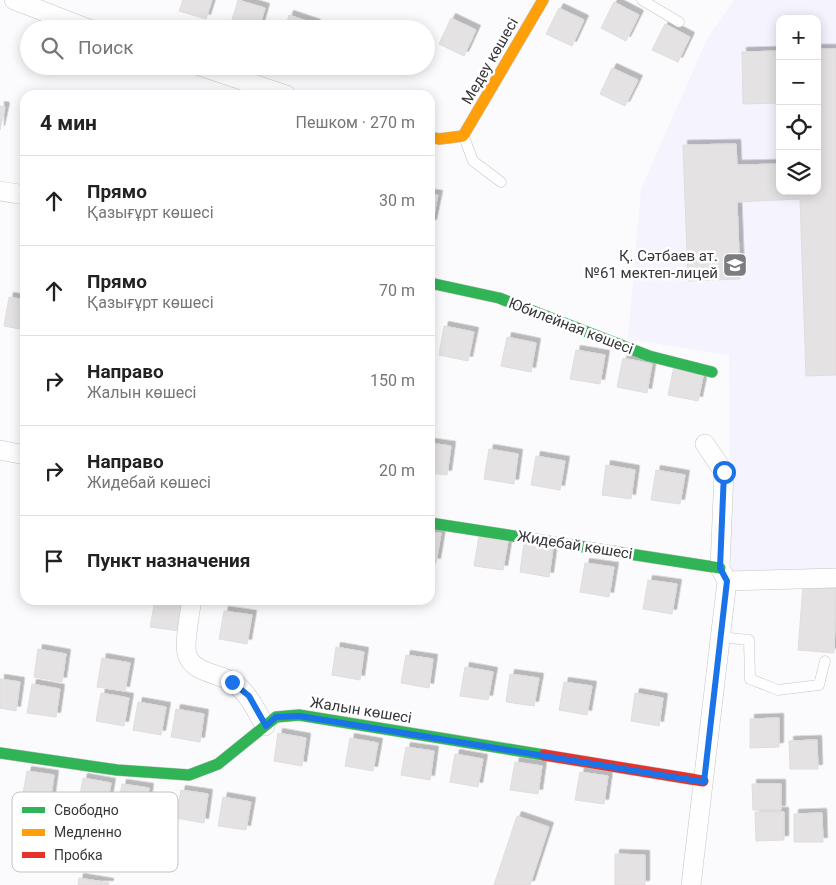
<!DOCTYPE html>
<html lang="ru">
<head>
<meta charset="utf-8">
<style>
	:root { --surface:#fff; --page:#f6f6f6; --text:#222; --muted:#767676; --line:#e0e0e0 }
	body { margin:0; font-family:Roboto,sans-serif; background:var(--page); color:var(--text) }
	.controls { position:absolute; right:15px; top:15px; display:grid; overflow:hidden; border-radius:10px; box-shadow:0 2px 12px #0003 }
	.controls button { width:45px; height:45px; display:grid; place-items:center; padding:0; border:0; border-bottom:1px solid var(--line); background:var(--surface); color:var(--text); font:25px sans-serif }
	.stop { position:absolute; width:15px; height:15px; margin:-11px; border:4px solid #1a73e8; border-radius:50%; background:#fff }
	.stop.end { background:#1a73e8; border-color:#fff; box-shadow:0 1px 5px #0008 }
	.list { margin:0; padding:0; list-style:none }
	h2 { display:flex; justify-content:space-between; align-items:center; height:65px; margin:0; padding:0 20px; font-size:21px }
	h2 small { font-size:16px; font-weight:400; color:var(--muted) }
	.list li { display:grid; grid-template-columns:32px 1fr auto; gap:15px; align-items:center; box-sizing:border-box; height:90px; padding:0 20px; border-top:1px solid var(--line) }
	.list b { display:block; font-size:19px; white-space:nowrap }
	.list p { margin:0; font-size:16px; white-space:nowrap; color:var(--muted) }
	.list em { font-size:16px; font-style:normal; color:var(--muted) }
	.icon { flex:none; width:28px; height:28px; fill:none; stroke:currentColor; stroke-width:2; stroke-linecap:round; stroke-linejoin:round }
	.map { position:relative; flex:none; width:836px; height:885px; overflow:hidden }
	.search { position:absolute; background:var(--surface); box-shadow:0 2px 12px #0003; left:20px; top:20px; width:415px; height:55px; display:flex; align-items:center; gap:12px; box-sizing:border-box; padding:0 18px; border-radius:28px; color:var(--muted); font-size:19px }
	.panel { position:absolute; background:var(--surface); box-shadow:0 2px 12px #0003; left:20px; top:90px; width:415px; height:515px; border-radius:15px }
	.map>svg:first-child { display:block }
	.built { fill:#f4f3fe; fill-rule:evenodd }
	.building { fill:#e5e2e3; stroke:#e0ddde; filter:url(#shadow) }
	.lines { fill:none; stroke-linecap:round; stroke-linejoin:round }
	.lane-casing { stroke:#c5c5c7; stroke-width:11 }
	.street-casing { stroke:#c5c5c7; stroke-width:20 }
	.fast-casing { stroke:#c5c5c7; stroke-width:12 }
	.slow-casing { stroke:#c5c5c7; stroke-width:12 }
	.jam-casing { stroke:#c5c5c7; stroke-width:12 }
	.lane { stroke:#fefeff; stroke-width:10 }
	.street { stroke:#fefeff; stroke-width:19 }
	.fast { stroke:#30b455; stroke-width:11 }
	.slow { stroke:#ff9f0a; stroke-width:11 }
	.jam { stroke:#e5322d; stroke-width:11 }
	.route { stroke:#1a73e8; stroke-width:6 }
	.labels { text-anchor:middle; stroke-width:5; stroke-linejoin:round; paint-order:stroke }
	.street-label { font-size:15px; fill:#38373c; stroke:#fff }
	.poi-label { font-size:15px; fill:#38373c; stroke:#fff; text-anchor:end }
	.key { fill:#fff; stroke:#c3c3c4; stroke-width:1 }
	.key-label { font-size:14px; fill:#38373c }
</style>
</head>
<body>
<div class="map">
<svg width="836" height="885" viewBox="0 0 836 885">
	<defs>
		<filter id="shadow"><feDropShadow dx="4.5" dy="-4.5" stdDeviation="0" flood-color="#0004"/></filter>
	</defs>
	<rect width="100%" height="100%" fill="#fbfbfd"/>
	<path class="built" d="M734 0H836V568L731 574 729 355 628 339 641 189 707 39ZM780 19H817V191H780Z"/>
	<path class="building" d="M183 0H212L206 19 179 11Z
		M238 0 265 8 259 29H235L230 27Z
		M614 2 639 15 626 41 601 28Z
		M559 8 584 20 572 46 546 34Z
		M289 15 316 24 314 29H285Z
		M451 18 476 30 464 56 439 44Z
		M665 24 690 37 678 62 652 50Z
		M817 49H836V375L806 376 800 199 737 202 740 279 688 281 683 145 736 144 737 165 780 164V191H817Z
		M780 51V103L743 104 742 52Z
		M612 68 638 80 625 106 600 94Z
		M0 106 5 107 0 130Z
		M430 194 438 195 432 224H430Z
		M9 297 25 300V330L4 326Z
		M444 326 474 332 468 361 439 355Z
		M507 337 536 343 531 372 501 366Z
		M576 350 605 355 600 384 570 379Z
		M623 358 652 364 647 393 617 387Z
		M674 366 704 372 698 401 668 395Z
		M430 443 451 446 447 475 430 473Z
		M489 449 518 454 514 484 484 479Z
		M536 456 565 461 560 490 531 485Z
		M606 465 635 470 631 499 602 495Z
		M656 470 685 475 680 504 651 500Z
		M430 532 441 533 436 563 430 562Z
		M479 536 508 541 503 570 474 566Z
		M524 543 553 548 549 577 520 572Z
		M585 563 614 567 609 597 580 592Z
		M648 580 677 584 672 614 643 609Z
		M803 586 836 589 834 653 798 650Z
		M155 600 184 602 179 631 150 627Z
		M224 611 252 615 247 644 219 639Z
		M336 647 364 652 360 680 332 675Z
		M38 649 66 654 62 682 34 677Z
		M406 655 433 659 429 688 401 683Z
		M102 658 130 663 125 691 97 687Z
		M465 667 493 672 488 700 460 696Z
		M510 674 539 678 534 706 506 702Z
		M0 679 20 682 16 711 0 708Z
		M564 682 592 686 587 715 559 710Z
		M32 684 60 689 56 717 27 713Z
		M101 693 129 698 124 726 96 721Z
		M635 693 663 698 659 726 631 721Z
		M138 702 166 707 161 735 133 730Z
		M176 709 204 714 200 742 171 737Z
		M779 718V747L750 748V719Z
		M278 733 306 738 302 766 274 761Z
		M350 738 378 743 373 771 345 766Z
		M817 740 818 769H790L789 741Z
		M406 747 434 751 430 780 401 775Z
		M455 754 483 759 478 787 450 782Z
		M515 762 542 766 538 794 510 790Z
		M27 771 54 775 50 804 22 799Z
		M580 772 608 776 604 804 575 800Z
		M83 778 111 783 106 811 78 807Z
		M122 784 149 788 145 816 117 812Z
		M752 784H781V810H753Z
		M181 790 208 794 204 823 176 818Z
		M223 797 251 802 246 830 218 826Z
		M755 812H784V840L756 841Z
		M822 813 823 842H794V814Z
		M517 816 549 827 530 885H494Z
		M615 854 645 855V885H615Z
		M79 878 109 883V885H78Z"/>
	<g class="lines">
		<defs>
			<path id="lane" d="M642 0 679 22
				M464 137 473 161 501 182
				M720 637 749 640 750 679 778 690 819 685 825 661"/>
			<path id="street" d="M14 0 89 29
				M200 66 286 95
				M0 191 25 195
				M705 444 724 472 720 568 727 581 836 578
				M0 450 25 455
				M192 600C190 612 183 647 188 657 196 674 220 673 234 683 249 694 256 710 265 726
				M691 885 727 581"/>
			<path id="fast" d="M430 283 499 298 649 356 712 372
				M430 523 720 568
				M0 753 117 770 189 775 218 764 276 717 299 715 544 755"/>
			<path id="slow" d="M430 137 439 139 463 136 543 0"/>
			<path id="jam" d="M544 755 703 781"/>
		</defs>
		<use href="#lane" class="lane-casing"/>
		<use href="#street" class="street-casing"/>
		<use href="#fast" class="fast-casing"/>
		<use href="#slow" class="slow-casing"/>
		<use href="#jam" class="jam-casing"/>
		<use href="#lane" class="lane"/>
		<use href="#street" class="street"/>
		<use href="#fast" class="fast"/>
		<use href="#slow" class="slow"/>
		<use href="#jam" class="jam"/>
	</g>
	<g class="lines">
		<path class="route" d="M232 682 249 696 266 726 276 717 299 716 704 782 727 581 720 568 724 472"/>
	</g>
	<defs>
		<symbol id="school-square" viewBox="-11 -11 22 22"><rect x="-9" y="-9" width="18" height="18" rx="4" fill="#7c7c80" stroke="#fff"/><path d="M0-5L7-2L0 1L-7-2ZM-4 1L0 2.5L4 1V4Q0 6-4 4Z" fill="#fff"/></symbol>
	</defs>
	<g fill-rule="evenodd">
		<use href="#school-square" x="721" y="251" width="28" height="28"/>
	</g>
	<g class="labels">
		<g class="street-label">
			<text transform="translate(490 61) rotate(-60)" y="5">Медеу көшесі</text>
			<text transform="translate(571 326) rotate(21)" y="5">Юбилейная көшесі</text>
			<text transform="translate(575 545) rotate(9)" y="5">Жидебай көшесі</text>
			<text transform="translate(361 710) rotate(9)" y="5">Жалын көшесі</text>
		</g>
		<g class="poi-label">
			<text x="718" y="261">Қ. Сәтбаев ат.<tspan x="718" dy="17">№61 мектеп-лицей</tspan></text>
		</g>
	</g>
	<rect x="12" y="792" width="166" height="80" rx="8" class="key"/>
	<rect x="22" y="807" width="23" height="6" fill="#30b455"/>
	<rect x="22" y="829" width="23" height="7" fill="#ff9f0a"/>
	<rect x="22" y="852" width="23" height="6" fill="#e5322d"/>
	<g class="key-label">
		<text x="54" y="815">Свободно</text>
		<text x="54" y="837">Медленно</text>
		<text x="54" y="860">Пробка</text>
	</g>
</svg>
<div class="controls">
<button>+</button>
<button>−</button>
<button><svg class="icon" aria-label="locate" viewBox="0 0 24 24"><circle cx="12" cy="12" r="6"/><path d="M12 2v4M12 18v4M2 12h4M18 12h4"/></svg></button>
<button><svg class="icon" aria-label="layers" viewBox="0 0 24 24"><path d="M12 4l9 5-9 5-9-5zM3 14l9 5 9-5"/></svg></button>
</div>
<div class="stop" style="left:724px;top:472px"></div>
<div class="stop end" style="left:232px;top:682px"></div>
<div class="search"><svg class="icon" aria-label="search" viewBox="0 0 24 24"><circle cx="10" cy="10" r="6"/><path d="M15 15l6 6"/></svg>Поиск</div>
<section class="panel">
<h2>4 мин<small>Пешком · 270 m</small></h2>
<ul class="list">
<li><svg class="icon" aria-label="ahead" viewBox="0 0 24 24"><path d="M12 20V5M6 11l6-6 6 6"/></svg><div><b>Прямо</b><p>Қазығұрт көшесі</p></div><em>30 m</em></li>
<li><svg class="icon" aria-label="ahead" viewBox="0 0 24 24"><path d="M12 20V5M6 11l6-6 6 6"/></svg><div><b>Прямо</b><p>Қазығұрт көшесі</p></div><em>70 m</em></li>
<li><svg class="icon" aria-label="right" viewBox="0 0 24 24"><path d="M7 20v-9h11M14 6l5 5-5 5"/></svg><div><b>Направо</b><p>Жалын көшесі</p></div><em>150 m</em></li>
<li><svg class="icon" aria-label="right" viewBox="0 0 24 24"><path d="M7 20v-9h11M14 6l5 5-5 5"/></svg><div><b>Направо</b><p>Жидебай көшесі</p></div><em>20 m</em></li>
<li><svg class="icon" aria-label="arrive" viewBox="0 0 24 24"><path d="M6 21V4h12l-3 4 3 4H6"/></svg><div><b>Пункт назначения</b></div></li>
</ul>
</section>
</div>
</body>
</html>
